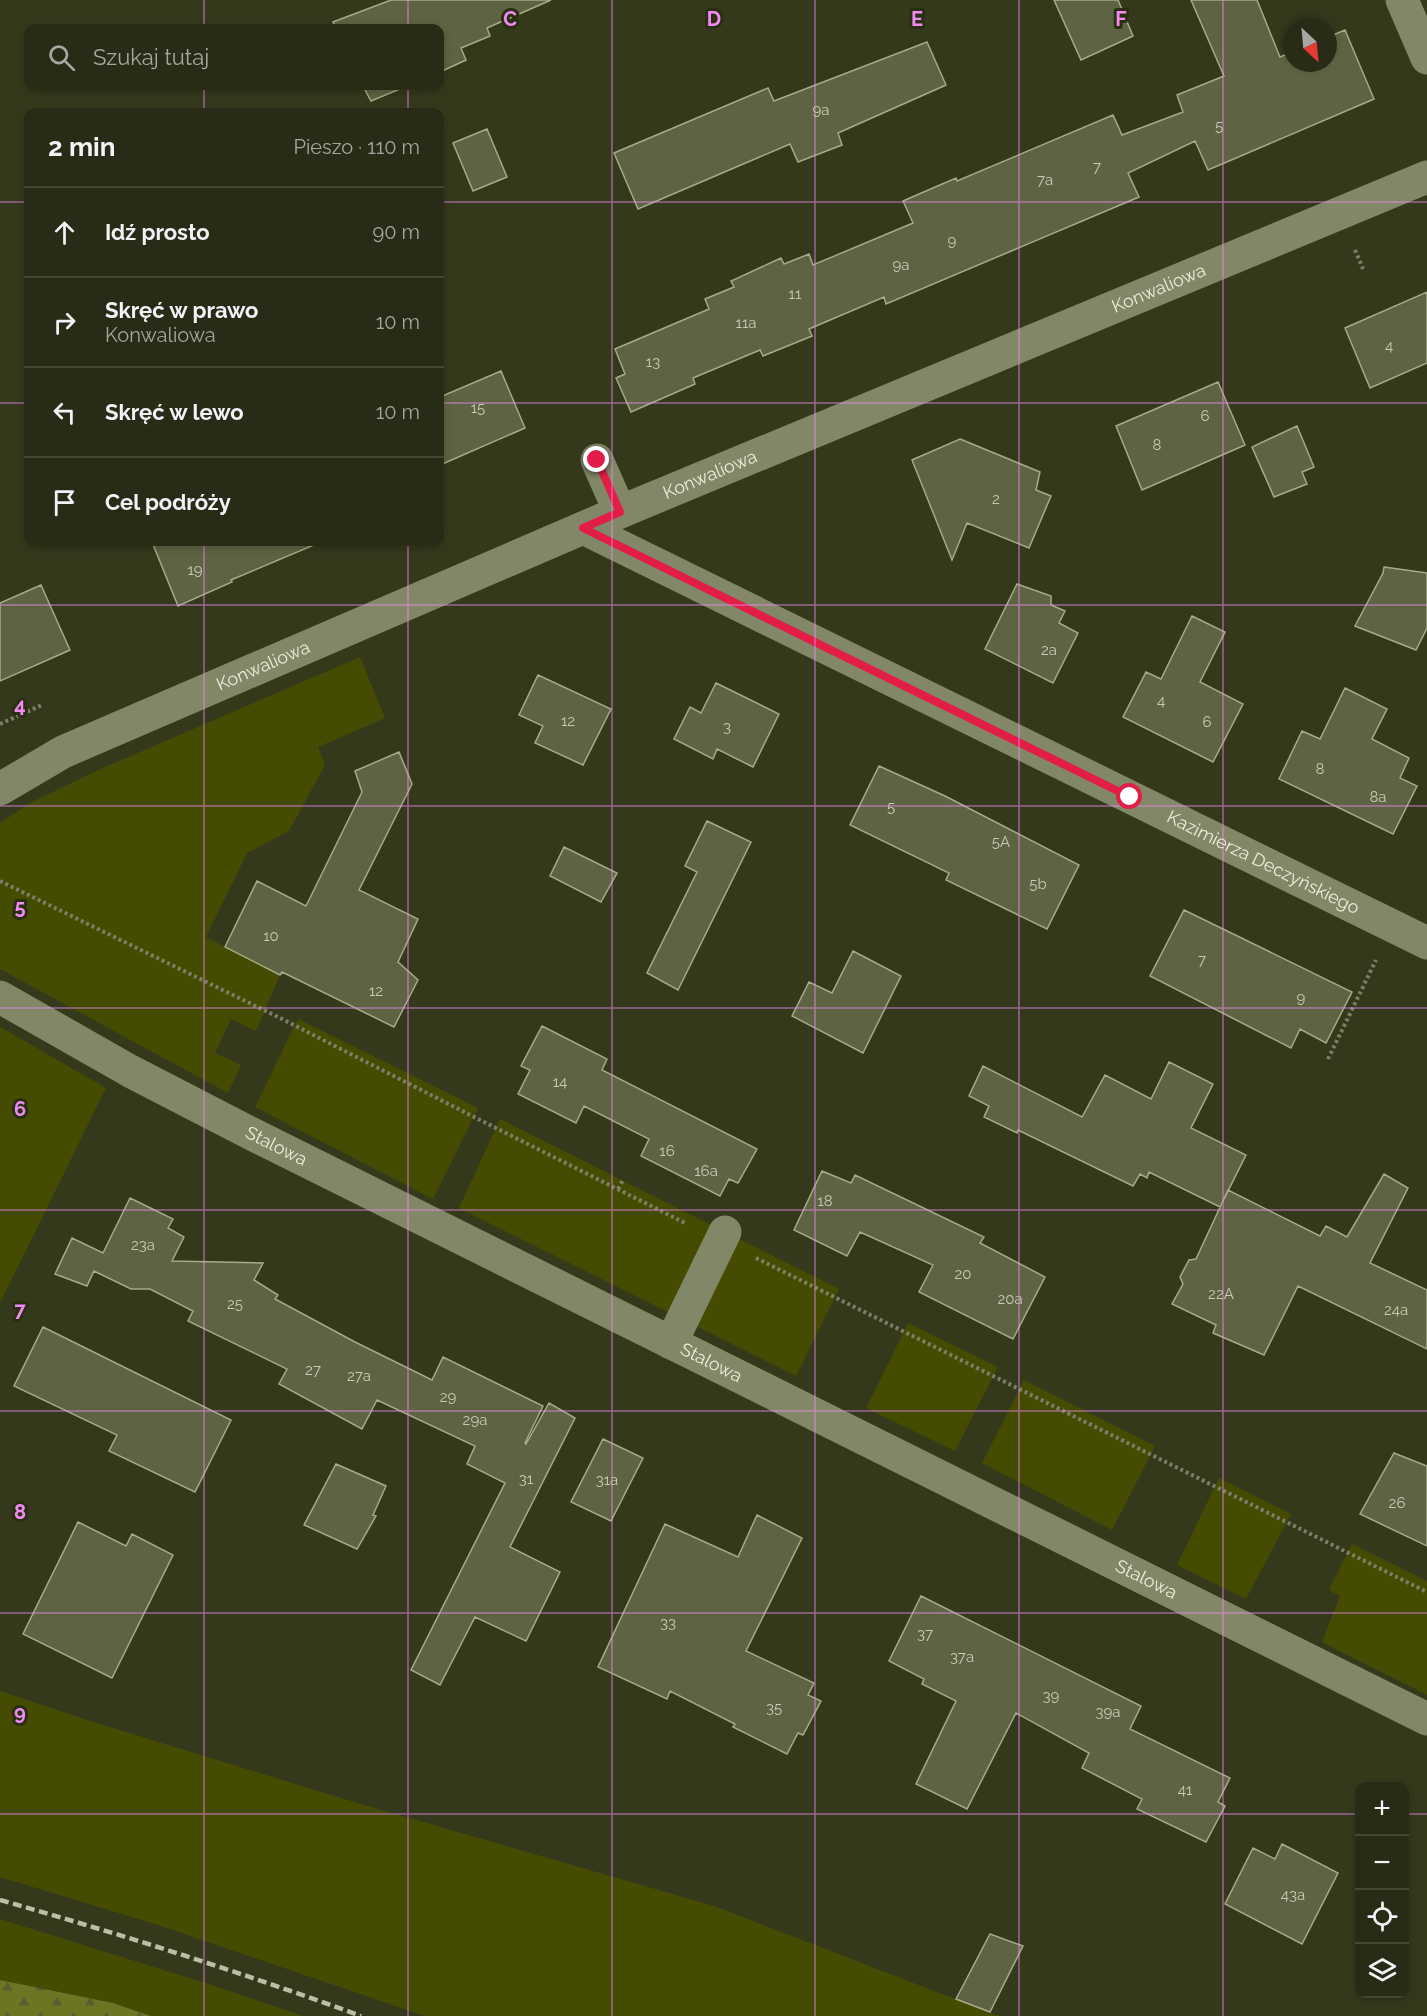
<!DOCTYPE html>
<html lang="pl">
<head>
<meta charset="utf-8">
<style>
	:root { --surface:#282b15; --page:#343722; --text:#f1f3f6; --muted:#a5a7a0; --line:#444734 }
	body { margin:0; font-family:Raleway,sans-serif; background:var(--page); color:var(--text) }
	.controls { position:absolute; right:18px; bottom:18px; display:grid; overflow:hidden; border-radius:12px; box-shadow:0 3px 9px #0003 }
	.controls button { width:54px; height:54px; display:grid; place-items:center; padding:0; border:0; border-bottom:2px solid var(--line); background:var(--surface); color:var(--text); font:30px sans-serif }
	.compass { position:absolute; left:1283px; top:18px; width:54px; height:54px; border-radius:50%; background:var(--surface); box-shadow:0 3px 9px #0003; rotate:154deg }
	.stop { position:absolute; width:18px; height:18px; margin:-14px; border:4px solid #e11d48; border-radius:50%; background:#fff }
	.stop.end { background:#e11d48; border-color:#fff; box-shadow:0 2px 6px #0008 }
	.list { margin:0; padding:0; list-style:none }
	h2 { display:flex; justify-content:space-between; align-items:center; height:78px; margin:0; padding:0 24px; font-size:26px }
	h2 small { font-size:20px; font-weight:400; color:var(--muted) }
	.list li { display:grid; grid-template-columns:39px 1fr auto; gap:18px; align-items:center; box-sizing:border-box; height:90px; padding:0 24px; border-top:2px solid var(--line) }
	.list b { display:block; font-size:22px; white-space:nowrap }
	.list p { margin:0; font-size:20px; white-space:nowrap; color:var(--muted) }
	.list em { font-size:20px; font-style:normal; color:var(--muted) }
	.icon { flex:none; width:33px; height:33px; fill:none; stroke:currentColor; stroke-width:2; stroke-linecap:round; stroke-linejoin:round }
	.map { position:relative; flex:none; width:1427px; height:2016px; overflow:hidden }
	.search { position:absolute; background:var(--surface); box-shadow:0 3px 9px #0003; left:24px; top:24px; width:420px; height:66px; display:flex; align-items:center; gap:15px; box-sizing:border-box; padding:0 21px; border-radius:12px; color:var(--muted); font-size:22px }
	.panel { position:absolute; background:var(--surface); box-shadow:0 3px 9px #0003; left:24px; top:108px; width:420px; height:438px; border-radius:12px }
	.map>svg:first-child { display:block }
	.grass { fill:#454c01 }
	.forest { fill:url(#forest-firs) }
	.building { fill:#5e6344; stroke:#a5ab8a; stroke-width:1.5 }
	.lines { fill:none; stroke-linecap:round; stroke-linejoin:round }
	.path { stroke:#7b7f67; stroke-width:4; stroke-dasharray:3 3; stroke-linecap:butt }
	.minor { stroke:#828767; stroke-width:33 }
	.rail { stroke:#bbbfaa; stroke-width:4.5; stroke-dasharray:9 4.5; stroke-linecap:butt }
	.route { stroke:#e11d48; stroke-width:8 }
	.grid { fill:none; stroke:#f18af4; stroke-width:1.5; stroke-opacity:0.55 }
	.labels { text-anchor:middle; stroke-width:6; stroke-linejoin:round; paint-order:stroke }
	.number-label { font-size:15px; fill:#c7cab6 }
	.street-label { font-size:18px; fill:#eaeddc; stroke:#2b2f12 }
	.grid-label { font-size:20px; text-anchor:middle; font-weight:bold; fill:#f18af4; stroke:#2b2f12; stroke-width:6; stroke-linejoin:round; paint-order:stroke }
</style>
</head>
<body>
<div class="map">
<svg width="1427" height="2016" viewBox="0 0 1427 2016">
	<defs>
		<pattern id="forest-firs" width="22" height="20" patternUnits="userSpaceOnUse" patternTransform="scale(1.5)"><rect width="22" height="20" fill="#6c7521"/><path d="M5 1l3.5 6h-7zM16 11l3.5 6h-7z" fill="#595e32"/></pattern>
	</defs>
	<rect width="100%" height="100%" fill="#35391c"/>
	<path class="grass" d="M360 657 385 718 318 747 325 765 289 831 247 853 206 937 280 975 256 1031 231 1019 215 1053 241 1065 228 1093 0 969V823L30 803 96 771Z
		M298 1019 478 1108 433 1199 255 1107Z
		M0 1027 106 1088 0 1303Z
		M500 1119 839 1289 796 1376 459 1208Z
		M908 1323 998 1367 955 1451 866 1408Z
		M1024 1380 1155 1446 1112 1530 982 1463Z
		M1219 1478 1291 1514 1246 1599 1177 1565Z
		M1352 1544 1427 1581V1695L1322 1642 1340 1596 1329 1590Z
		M0 1691 90 1721 354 1802 714 1906 999 2016H425L158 1925 0 1877Z
		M0 1919 218 1987 303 2016H151L113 2003 0 1980Z"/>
	<path class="forest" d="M0 1980 113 2003 151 2016H0Z"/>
	<path class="building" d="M391 0H551L487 28 490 36 461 48 466 60 440 72V28H336L333 22Z
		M1054 0H1118L1133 36 1081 60Z
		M1191 0H1257L1280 57 1292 52V63H1328V37L1345 30 1374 99 1208 170 1195 141 1128 173 1139 197 886 304 884 297 809 329 812 336 763 356 760 350 693 378 695 384 631 412 616 378 625 374 615 349 709 309 705 299 734 287 731 281 781 258 784 264 809 254 813 265 913 223 903 201 956 178 957 181 1113 115 1122 135 1183 112 1177 95 1224 76Z
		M927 42 946 85 838 133 842 145 798 162 790 144 638 209 614 153 768 88 774 101Z
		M363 86H407L371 101Z
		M487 129 507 177 473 191 453 143Z
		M1427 292V363L1370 388 1345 328Z
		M501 371 525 428 440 465V397Z
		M1218 382 1245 445 1142 490 1116 426Z
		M1297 426 1314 467 1302 472 1307 484 1274 497 1252 447Z
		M960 439 1040 472 1036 490 1051 496 1029 548 967 523 952 560 912 460Z
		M152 542H321L231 580 232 582 178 606Z
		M1384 567 1427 573V628L1416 650 1355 626 1383 573Z
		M1017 584 1051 596V605L1065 611 1059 623 1078 633 1053 683 985 649Z
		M41 585 70 650 0 681V603Z
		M1192 616 1225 632 1200 682 1243 704 1213 762 1123 717 1146 672 1161 679Z
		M538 675 611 709 583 765 535 743 543 726 519 715Z
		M716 683 779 714 753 767 717 749 713 759 674 739 690 707 701 713Z
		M1345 688 1387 709 1372 739 1409 758 1400 778 1417 786 1393 834 1279 779 1302 731 1320 739Z
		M399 752 412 784 359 890 418 919 398 962 418 980 394 1027 282 972 280 975 225 947 257 881 306 906 362 792 355 771Z
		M879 766 945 796 1079 865 1047 929 946 880 949 873 850 825Z
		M707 821 751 842 678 990 647 973 697 872 685 866Z
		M564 847 617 873 601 902 550 876Z
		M1184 910 1352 992 1326 1043 1300 1029 1291 1048 1150 976Z
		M853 951 901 976 863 1053 792 1016 809 982 832 993Z
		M542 1026 607 1059 602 1070 757 1149 738 1183 729 1179 720 1196 641 1156 649 1139 584 1106 576 1123 518 1094 530 1070 521 1066Z
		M1169 1062 1213 1084 1191 1128 1246 1155 1220 1207 1149 1172 1147 1178 1140 1174 1133 1186 1018 1130 1017 1133 984 1117 989 1106 969 1096 983 1066 1082 1117 1105 1075 1151 1099Z
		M822 1171 851 1183 855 1175 984 1237 980 1243 1045 1277 1013 1339 919 1292 933 1265 860 1232 847 1256 794 1230Z
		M1384 1174 1408 1188 1370 1263 1427 1290V1349L1298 1286 1264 1355 1213 1333 1216 1325 1172 1304 1183 1284 1180 1277 1189 1260 1196 1259 1228 1190 1320 1236 1326 1226 1347 1237Z
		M130 1198 173 1219 168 1228 184 1237 172 1261 263 1263 254 1280 278 1295 275 1299 355 1342 432 1380 443 1357 543 1406 525 1443 526 1444 549 1403 575 1418 510 1547 560 1572 526 1641 475 1617 440 1685 411 1670 505 1483 467 1464 475 1446 377 1400 362 1429 279 1384 287 1369 188 1321 193 1311 150 1289H131L94 1271 87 1286 55 1274 72 1238 103 1253Z
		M43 1327 231 1420 195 1492 109 1451 117 1435 14 1386Z
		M603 1439 643 1458 611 1521 571 1502Z
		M1394 1453 1427 1466V1546L1360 1514Z
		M336 1464 386 1486 373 1515 376 1516 357 1549 304 1525Z
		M757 1515 802 1538 746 1651 814 1683 808 1695 821 1701 803 1735 798 1733 787 1754 733 1727 735 1724 670 1691 667 1699 598 1667 665 1524 738 1557Z
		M78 1522 126 1546 132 1534 173 1555 112 1678 23 1634Z
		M921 1596 1141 1706 1130 1729 1230 1778 1218 1802 1225 1806 1206 1842 1137 1809 1142 1799 1082 1768 1089 1753 1016 1713 967 1809 916 1784 956 1701 922 1684 924 1679 889 1661Z
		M1282 1844 1338 1873 1302 1944 1225 1904 1253 1848 1275 1859Z
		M990 1934 1023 1946 990 2012 956 1999Z"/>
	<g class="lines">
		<path class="path" d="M1355 250 1363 269
			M0 724 42 705
			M0 881 282 1019 484 1122 685 1223
			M1328 1059 1376 960
			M618 1189 623 1180
			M756 1258 1427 1592"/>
		<g class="minor">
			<path d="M1402 0 1427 58"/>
			<path d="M597 460 620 512"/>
			<path id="s1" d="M583 528 1427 943"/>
			<path id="s2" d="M0 789 63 752 620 512 1427 177"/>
			<path id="s3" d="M0 997 130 1071 252 1134 1427 1719"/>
			<path d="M671 1343 725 1232"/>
		</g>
		<path class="rail" d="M0 1900C121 1934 243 1973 361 2016"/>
	</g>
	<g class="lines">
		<path class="route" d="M597 460 620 512 583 528 1130 797"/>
	</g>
	<path class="grid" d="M204 0V28M408 0V28M612 0V2016M815 0V2016M1019 0V2016M1223 0V2016M204 86V112M408 86V112M0 202H28M440 202H1427M0 403H28M440 403H1427M204 542V2016M408 542V2016M0 605H1427M0 806H1427M0 1008H1427M0 1210H1427M0 1411H1427M0 1613H1427M0 1814H1360M1404 1814H1427"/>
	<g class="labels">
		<g class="number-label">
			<text x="821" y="115">9a</text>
			<text x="1219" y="131">5</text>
			<text x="1097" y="172">7</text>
			<text x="1045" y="185">7a</text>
			<text x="952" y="246">9</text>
			<text x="901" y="270">9a</text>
			<text x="795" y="299">11</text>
			<text x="746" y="328">11a</text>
			<text x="1389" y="351">4</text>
			<text x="653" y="367">13</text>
			<text x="478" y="413">15</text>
			<text x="1205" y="421">6</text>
			<text x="1157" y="450">8</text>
			<text x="996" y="504">2</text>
			<text x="195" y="575">19</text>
			<text x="1049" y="655">2a</text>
			<text x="1161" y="706">4</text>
			<text x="568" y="726">12</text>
			<text x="1207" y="727">6</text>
			<text x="727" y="732">3</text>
			<text x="1320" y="774">8</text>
			<text x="1378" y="802">8a</text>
			<text x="891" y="812">5</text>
			<text x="1001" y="847">5A</text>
			<text x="1038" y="889">5b</text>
			<text x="271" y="941">10</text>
			<text x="1202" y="965">7</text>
			<text x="376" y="996">12</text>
			<text x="1301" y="1003">9</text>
			<text x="560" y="1087">14</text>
			<text x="667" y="1156">16</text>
			<text x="706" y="1176">16a</text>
			<text x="825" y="1206">18</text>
			<text x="143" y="1250">23a</text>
			<text x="963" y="1279">20</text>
			<text x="1221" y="1299">22A</text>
			<text x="1010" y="1304">20a</text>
			<text x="235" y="1309">25</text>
			<text x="1396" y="1315">24a</text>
			<text x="313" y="1375">27</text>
			<text x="359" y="1381">27a</text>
			<text x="448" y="1402">29</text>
			<text x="475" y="1425">29a</text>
			<text x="526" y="1484">31</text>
			<text x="607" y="1485">31a</text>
			<text x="1397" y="1508">26</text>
			<text x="668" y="1628">33</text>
			<text x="925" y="1639">37</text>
			<text x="962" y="1662">37a</text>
			<text x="1051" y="1701">39</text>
			<text x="774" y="1713">35</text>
			<text x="1108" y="1717">39a</text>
			<text x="1185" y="1795">41</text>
			<text x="1293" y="1900">43a</text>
		</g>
		<g class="street-label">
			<text dy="6" stroke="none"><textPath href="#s2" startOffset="1263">Konwaliowa</textPath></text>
			<text dy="6" stroke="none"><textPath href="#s2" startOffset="777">Konwaliowa</textPath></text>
			<text dy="6" stroke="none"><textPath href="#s2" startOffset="291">Konwaliowa</textPath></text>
			<text dy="6" stroke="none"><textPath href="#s1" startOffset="758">Kazimierza Deczyńskiego</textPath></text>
			<text dy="6" stroke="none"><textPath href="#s3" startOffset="314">Stalowa</textPath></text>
			<text dy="6" stroke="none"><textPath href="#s3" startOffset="800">Stalowa</textPath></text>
			<text dy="6" stroke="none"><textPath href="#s3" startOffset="1286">Stalowa</textPath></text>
		</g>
	</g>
	<g class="grid-label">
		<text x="510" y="26">C</text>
		<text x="714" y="26">D</text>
		<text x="917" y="26">E</text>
		<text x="1121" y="26">F</text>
		<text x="20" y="712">4</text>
		<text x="20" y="914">5</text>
		<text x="20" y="1116">6</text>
		<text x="20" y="1317">7</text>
		<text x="20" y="1519">8</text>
		<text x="20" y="1720">9</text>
	</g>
</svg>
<div class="controls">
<button>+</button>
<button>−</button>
<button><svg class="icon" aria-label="locate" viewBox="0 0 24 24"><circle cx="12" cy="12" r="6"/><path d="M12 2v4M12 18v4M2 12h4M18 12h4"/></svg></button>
<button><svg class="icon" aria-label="layers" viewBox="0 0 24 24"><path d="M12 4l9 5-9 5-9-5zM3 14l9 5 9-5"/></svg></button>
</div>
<svg class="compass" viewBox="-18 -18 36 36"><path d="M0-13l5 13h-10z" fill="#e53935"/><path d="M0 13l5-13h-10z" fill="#a5a7a0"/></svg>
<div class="stop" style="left:1130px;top:797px"></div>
<div class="stop end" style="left:597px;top:460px"></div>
<div class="search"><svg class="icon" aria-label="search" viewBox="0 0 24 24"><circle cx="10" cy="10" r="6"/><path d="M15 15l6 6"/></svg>Szukaj tutaj</div>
<section class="panel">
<h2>2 min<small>Pieszo · 110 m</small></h2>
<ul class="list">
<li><svg class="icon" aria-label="ahead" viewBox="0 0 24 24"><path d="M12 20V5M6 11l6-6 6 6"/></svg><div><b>Idź prosto</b></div><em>90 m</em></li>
<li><svg class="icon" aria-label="right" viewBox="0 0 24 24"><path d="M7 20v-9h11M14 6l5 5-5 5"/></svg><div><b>Skręć w prawo</b><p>Konwaliowa</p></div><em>10 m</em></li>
<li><svg class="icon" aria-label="left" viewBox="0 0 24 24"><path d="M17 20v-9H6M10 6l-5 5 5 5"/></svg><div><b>Skręć w lewo</b></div><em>10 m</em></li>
<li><svg class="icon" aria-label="arrive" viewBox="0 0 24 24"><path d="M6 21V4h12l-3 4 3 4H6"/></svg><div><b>Cel podróży</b></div></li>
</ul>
</section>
</div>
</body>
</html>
